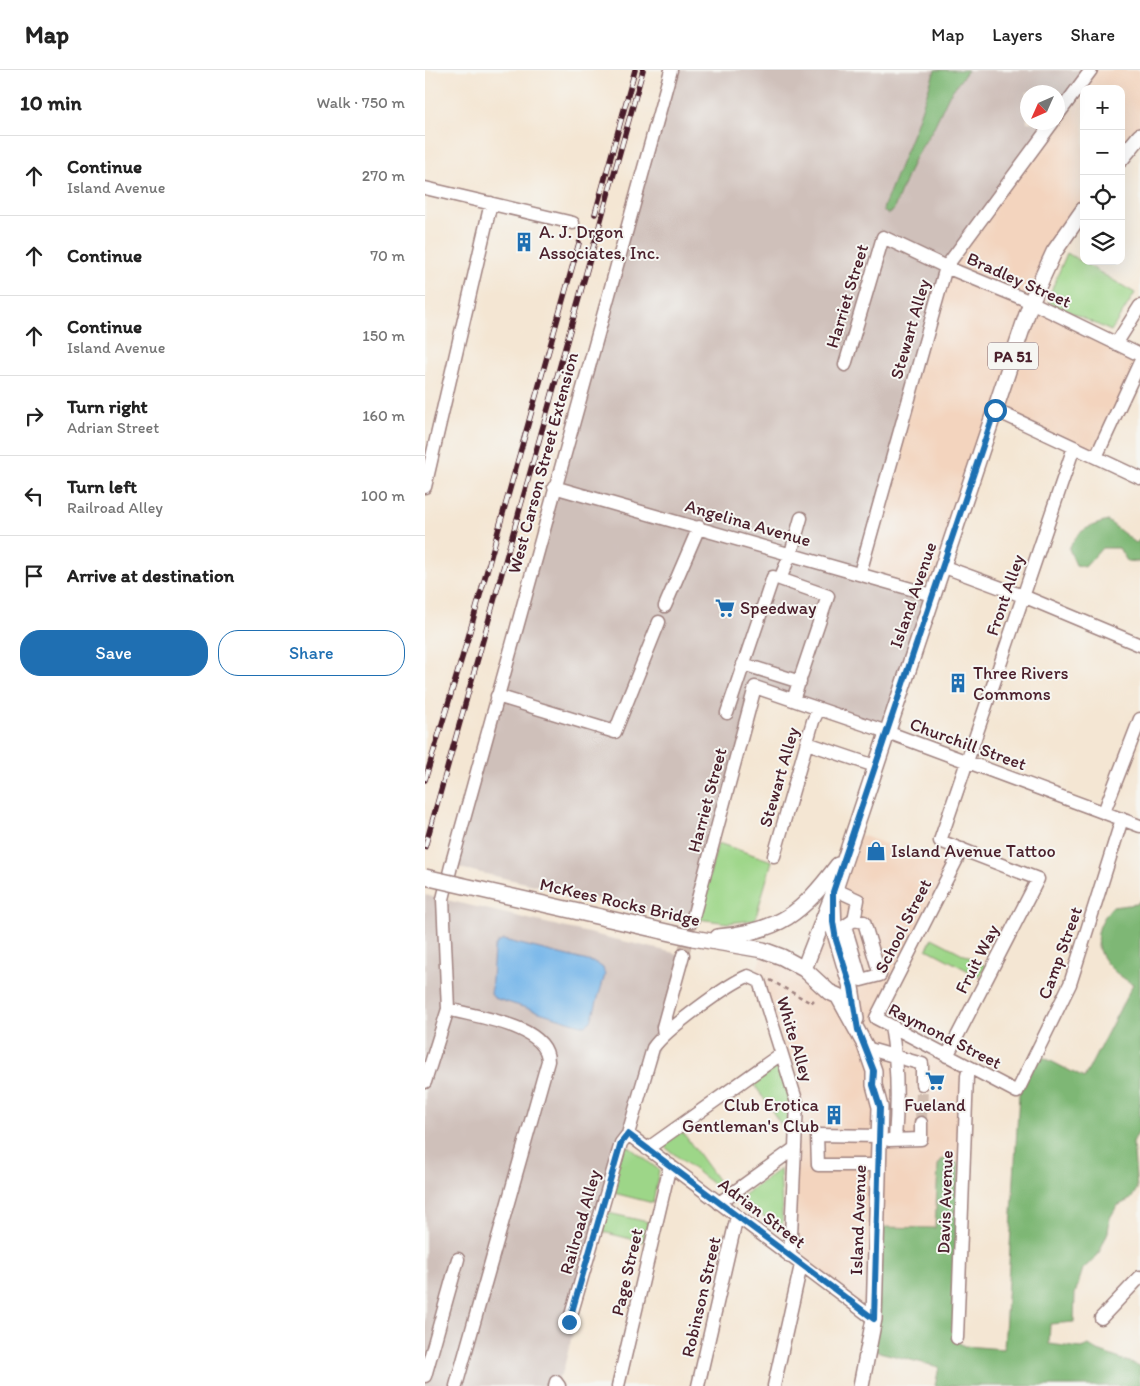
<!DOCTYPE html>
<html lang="en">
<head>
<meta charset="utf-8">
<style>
	:root { --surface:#fff; --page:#f6f6f6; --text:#222; --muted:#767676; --line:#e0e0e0; --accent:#1f6fb2 }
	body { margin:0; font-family:Itim,sans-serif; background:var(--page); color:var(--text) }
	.controls { position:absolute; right:15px; top:15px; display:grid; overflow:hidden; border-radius:10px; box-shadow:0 5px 20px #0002 }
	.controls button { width:45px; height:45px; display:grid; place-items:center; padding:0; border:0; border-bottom:1px solid var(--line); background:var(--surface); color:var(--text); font:25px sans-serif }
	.compass { position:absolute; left:595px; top:15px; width:45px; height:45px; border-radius:50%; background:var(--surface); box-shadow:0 5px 20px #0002; rotate:225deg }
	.stop { position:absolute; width:15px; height:15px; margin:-11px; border:4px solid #1f6fb2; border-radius:50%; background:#fff }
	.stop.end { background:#1f6fb2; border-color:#fff; box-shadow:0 1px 5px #0008 }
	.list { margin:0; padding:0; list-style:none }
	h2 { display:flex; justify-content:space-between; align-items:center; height:65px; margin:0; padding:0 20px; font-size:21px }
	h2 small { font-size:16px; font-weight:400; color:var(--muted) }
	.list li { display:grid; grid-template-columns:32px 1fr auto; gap:15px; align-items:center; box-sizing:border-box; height:80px; padding:0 20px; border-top:1px solid var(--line) }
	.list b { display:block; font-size:19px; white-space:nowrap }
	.list p { margin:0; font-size:16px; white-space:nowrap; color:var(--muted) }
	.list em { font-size:16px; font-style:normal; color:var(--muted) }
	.actions { display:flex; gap:10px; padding:15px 20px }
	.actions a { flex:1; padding:11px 0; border:1px solid var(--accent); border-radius:20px; text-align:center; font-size:18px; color:var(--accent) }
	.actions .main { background:var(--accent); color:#fff }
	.icon { flex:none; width:28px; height:28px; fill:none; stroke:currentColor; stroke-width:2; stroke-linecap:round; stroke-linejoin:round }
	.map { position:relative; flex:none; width:715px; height:1316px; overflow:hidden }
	header { display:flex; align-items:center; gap:30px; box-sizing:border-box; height:70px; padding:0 25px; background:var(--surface); border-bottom:1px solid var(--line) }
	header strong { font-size:24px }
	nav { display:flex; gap:28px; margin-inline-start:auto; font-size:18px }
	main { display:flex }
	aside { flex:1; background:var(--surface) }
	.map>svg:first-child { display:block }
	.built { fill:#f3d4be }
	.industrial { fill:#cfc0ba }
	.green { fill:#9dd688; stroke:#747a5a }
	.forest { fill:#7eb774; stroke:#646b50 }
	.water { fill:#74b5e9; stroke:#5f6a8a }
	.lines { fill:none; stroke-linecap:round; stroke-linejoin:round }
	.minor-tunnel { stroke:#d2beb1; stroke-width:12; stroke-dasharray:12 6; stroke-linecap:butt }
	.minor-casing { stroke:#9f827f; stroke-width:15 }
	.major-casing { stroke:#9f827f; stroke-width:18 }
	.path { stroke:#9f827f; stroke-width:2.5; stroke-dasharray:4 4; stroke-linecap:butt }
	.minor { stroke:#fff; stroke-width:12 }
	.major { stroke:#fff; stroke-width:15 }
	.rail-casing { stroke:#4a1f2b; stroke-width:5.5 }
	.rail { stroke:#f6f6f2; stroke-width:4; stroke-dasharray:11; stroke-linecap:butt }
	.major-bridge-casing { stroke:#9f827f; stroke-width:18; stroke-linecap:butt }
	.major-bridge { stroke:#fff; stroke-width:15 }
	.route { stroke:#1f6fb2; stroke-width:6 }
	.labels { text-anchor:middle; stroke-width:4; stroke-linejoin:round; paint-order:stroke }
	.shield { fill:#f6f6f2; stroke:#7e6067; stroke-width:1 }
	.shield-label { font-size:16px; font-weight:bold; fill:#4a1f2b }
	.poi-label { font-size:18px; fill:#4a1f2b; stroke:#f6f6f2; text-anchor:start }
	.street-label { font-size:18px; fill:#4a1f2b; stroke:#f6f6f2 }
</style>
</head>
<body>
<header>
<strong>Map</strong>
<nav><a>Map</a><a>Layers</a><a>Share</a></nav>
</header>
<main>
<aside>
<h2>10 min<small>Walk · 750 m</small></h2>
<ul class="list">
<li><svg class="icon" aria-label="ahead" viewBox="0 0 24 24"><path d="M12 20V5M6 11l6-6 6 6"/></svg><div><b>Continue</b><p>Island Avenue</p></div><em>270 m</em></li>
<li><svg class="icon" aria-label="ahead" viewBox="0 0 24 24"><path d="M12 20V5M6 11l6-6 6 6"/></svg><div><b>Continue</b></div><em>70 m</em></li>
<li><svg class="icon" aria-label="ahead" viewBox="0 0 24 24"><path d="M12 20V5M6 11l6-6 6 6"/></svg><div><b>Continue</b><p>Island Avenue</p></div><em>150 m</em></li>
<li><svg class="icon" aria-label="right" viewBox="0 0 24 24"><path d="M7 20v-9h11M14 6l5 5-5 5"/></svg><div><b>Turn right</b><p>Adrian Street</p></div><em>160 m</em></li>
<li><svg class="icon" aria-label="left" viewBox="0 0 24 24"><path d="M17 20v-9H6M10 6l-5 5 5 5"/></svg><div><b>Turn left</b><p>Railroad Alley</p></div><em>100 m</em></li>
<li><svg class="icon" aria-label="arrive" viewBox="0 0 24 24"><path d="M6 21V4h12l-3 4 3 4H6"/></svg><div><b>Arrive at destination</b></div></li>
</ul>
<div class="actions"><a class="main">Save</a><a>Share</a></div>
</aside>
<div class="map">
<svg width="715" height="1316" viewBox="0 0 715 1316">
	<rect width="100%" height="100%" fill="#f6f6f2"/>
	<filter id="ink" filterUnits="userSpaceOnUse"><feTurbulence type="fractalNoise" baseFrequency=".02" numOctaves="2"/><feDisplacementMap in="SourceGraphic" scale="10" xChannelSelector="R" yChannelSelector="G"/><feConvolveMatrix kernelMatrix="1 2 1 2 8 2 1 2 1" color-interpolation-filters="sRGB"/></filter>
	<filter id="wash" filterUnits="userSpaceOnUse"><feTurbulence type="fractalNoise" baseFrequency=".0096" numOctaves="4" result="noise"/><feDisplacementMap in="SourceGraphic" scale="20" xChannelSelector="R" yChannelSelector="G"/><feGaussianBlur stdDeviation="1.12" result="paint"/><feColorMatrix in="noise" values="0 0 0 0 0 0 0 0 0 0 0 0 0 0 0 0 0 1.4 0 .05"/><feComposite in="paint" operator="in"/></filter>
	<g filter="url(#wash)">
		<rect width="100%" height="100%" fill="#f4e6d3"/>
		<path class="built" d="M666 0H715V66L696 89V19H659V139L606 232 715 285 671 387 570 341 507 525 435 503 521 197Z
			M428 762 527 798 451 948 544 998 536 1161 449 1249 365 1187 372 1033 331 902 338 880 379 899Z"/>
		<path class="industrial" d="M246 0H666L633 46 632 22H602V52L628 53 521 197 435 502 507 525 462 662 330 617 267 851 26 796Z
			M0 825 258 885 235 968 144 1252 148 1262 138 1301 131 1312 134 1316H0Z"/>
		<path class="green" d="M642 183 710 223 686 261 625 233 623 228Z
			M293 773 347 791 330 850 303 853 273 849Z
			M507 868 561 896 555 907 502 879Z
			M350 995 354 996 366 1034 365 1068 327 1011Z
			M256 1060 298 1118 296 1120 236 1074Z
			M199 1073 234 1100 228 1133 185 1122Z
			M355 1099 358 1161 314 1128Z
			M179 1142 223 1152 218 1172 174 1161Z"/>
		<path class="forest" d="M510 0H543L524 25 508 59 489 89 468 141 463 144 458 141 459 136 490 58Z
			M683 451 711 473 715 469V492L702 491 694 478H677L660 497 651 495 644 479C652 460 664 456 683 451Z
			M715 830V1059L708 1073 712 1119 706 1129 692 1136 685 1148 683 1162 673 1185 658 1199 650 1224 649 1252 625 1254 624 1274 656 1278 664 1275 673 1281 715 1296V1316H510L514 1297 446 1280 454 1157 510 1158 513 1095 517 1089C525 1088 528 1089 534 1095L530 1270 539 1276 579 1279 594 1024 614 985 659 1008 708 914C674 895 659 869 687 837L712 834Z"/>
		<path class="water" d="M79 870 171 893 178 898 180 905 166 951 161 955H156L69 928 66 924 69 879 72 873Z"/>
	</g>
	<g filter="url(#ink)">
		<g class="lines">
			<path class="minor-tunnel" d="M258 885 267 851
				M496 1053 497 1014"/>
			<defs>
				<path id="minor" d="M632 46 666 0
					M0 118 148 153
					M691 274 715 236
					M420 295 458 167 521 197 606 232 715 285
					M570 340 715 408
					M671 387 715 292
					M0 417 66 133
					M129 417 507 525
					M517 496 598 526 715 575
					M435 503 521 197 628 52
					M355 509 403 526 368 630
					M240 536 274 457
					M318 594 375 612
					M72 626 190 662 234 552
					M302 643 348 507 355 509 366 483 376 448
					M382 673 450 696
					M679 742 715 649
					M349 786 388 651 394 639
					M409 819 433 830 429 850 420 856 436 910 455 905 439 852 429 850
					M267 851 330 617 462 662 715 756
					M23 939C51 947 123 955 123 991L31 1316
					M451 948 592 1022 645 914 697 749
					M451 948 537 779
					M466 956C473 995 473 1031 470 1070
					M239 965 238 957 258 885
					M441 978 497 994V1014
					M522 986 613 809 515 771 649 377
					M0 1012 23 939 18 829 26 796 246 0
					M203 1064 449 1249
					M464 1070 496 1069V1053
					M222 1079 356 984
					M453 1095H393L392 1065 454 1066
					M294 1133 370 1078
					M676 1248 715 1207
					M144 1252 196 1073 203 1064 228 978C240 960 303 914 323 906L334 911 372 1033 365 1187
					M532 1268 542 1006 544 998
					M0 1306 33 1189
					M130 1316 131 1312 134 1316
					M193 1316 245 1095
					M273 1316 312 1146
					M349 1316 376 1195"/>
				<path id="major" d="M696 89 715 66
					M408 832 409 860 426 917 431 949
					M293 867C355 861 376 844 413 795
					M268 868 338 880 357 887 379 899 404 922 413 926 440 975 449 1001V1015L455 1037 449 1249 436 1316
					M379 899 409 822 606 232 629 182 659 139"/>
			</defs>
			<use href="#minor" class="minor-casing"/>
			<use href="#major" class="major-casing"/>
			<path class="path" d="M345 910 386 933 389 930"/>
			<use href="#minor" class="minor"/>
			<use href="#major" class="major"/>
			<defs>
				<path id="rail" d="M170 144 210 0
					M0 710 43 568 154 173
					M0 777 218 0"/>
			</defs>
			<use href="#rail" class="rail-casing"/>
			<use href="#rail" class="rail"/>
			<defs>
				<path id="major-bridge" d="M0 807 268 868"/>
			</defs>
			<use href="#major-bridge" class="major-bridge-casing"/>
			<use href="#major-bridge" class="major-bridge"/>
		</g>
	</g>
	<g class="lines" filter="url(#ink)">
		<path class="route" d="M144 1252 196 1073 203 1064 449 1249 455 1037 448 1015 449 1001 433 960 426 917 411 870 408 852V822L570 340"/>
	</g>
	<defs>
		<symbol id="building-bare" viewBox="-9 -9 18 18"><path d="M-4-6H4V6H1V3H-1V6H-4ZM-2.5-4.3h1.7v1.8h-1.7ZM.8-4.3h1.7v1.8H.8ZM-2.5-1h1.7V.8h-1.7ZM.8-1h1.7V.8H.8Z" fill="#1f6fb2" stroke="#f6f6f2" stroke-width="2.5" paint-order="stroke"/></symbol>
		<symbol id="supermarket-bare" viewBox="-9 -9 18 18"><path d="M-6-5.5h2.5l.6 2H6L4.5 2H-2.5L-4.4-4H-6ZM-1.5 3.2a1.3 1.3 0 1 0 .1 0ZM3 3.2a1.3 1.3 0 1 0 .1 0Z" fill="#1f6fb2" stroke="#f6f6f2" stroke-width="2.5" paint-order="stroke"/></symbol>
		<symbol id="shop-bare" viewBox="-9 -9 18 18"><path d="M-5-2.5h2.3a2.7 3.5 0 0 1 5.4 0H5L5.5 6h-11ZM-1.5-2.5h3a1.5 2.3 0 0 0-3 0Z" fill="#1f6fb2" stroke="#f6f6f2" stroke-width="2.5" paint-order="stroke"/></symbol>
	</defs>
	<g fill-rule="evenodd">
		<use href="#building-bare" x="85" y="158" width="28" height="28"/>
		<use href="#supermarket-bare" x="286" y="524" width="28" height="28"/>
		<use href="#building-bare" x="519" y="599" width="28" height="28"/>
		<use href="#shop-bare" x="437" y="767" width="28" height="28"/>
		<use href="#supermarket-bare" x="496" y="997" width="28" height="28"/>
		<use href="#building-bare" x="395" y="1031" width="28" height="28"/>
	</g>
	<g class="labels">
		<rect class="shield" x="563" y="272.5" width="50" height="27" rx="4"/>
		<g class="shield-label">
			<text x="588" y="292">PA 51</text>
		</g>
		<g class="poi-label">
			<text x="114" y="168">A. J. Drgon<tspan x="114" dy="21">Associates, Inc.</tspan></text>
			<text x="315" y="544">Speedway</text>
			<text x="548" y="609">Three Rivers<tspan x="548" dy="21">Commons</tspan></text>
			<text x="466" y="787">Island Avenue Tattoo</text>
			<text x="394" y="1041" text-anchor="end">Club Erotica<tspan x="394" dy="21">Gentleman's Club</tspan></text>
			<text x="510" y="1041" text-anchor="middle">Fueland</text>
		</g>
		<g class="street-label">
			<text transform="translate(594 210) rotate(24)" y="6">Bradley Street</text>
			<text transform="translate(422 226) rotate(-73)" y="6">Harriet Street</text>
			<text transform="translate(485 259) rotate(-74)" y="6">Stewart Alley</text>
			<text transform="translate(118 393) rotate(-75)" y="6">West Carson Street Extension</text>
			<text transform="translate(323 453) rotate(16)" y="6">Angelina Avenue</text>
			<text transform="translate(488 525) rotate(-71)" y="6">Island Avenue</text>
			<text transform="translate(580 525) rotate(-71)" y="6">Front Alley</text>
			<text transform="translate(543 674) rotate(20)" y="6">Churchill Street</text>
			<text transform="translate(354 707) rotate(-74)" y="6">Stewart Alley</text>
			<text transform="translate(282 730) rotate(-75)" y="6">Harriet Street</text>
			<text transform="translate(195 832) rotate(13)" y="6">McKees Rocks Bridge</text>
			<text transform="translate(478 856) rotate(-63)" y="6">School Street</text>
			<text transform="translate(635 883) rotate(-70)" y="6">Camp Street</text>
			<text transform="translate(552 889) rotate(-63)" y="6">Fruit Way</text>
			<text transform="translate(520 966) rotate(27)" y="6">Raymond Street</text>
			<text transform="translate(370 969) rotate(73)" y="6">White Alley</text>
			<text transform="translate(520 1132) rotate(-88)" y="6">Davis Avenue</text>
			<text transform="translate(337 1143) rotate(37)" y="6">Adrian Street</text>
			<text transform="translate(433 1150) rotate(-88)" y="6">Island Avenue</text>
			<text transform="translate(155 1152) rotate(-74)" y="6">Railroad Alley</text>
			<text transform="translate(202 1202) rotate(-77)" y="6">Page Street</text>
			<text transform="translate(276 1227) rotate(-77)" y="6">Robinson Street</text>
		</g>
	</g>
</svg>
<div class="controls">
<button>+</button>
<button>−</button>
<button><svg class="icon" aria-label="locate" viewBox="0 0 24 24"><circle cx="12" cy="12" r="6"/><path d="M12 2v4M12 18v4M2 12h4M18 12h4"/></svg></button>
<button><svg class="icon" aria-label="layers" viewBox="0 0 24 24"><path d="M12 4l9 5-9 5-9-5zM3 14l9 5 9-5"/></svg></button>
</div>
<svg class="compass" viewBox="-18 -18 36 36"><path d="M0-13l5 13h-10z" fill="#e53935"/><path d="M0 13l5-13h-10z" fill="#767676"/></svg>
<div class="stop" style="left:570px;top:340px"></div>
<div class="stop end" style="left:144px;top:1252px"></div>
</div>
</main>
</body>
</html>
